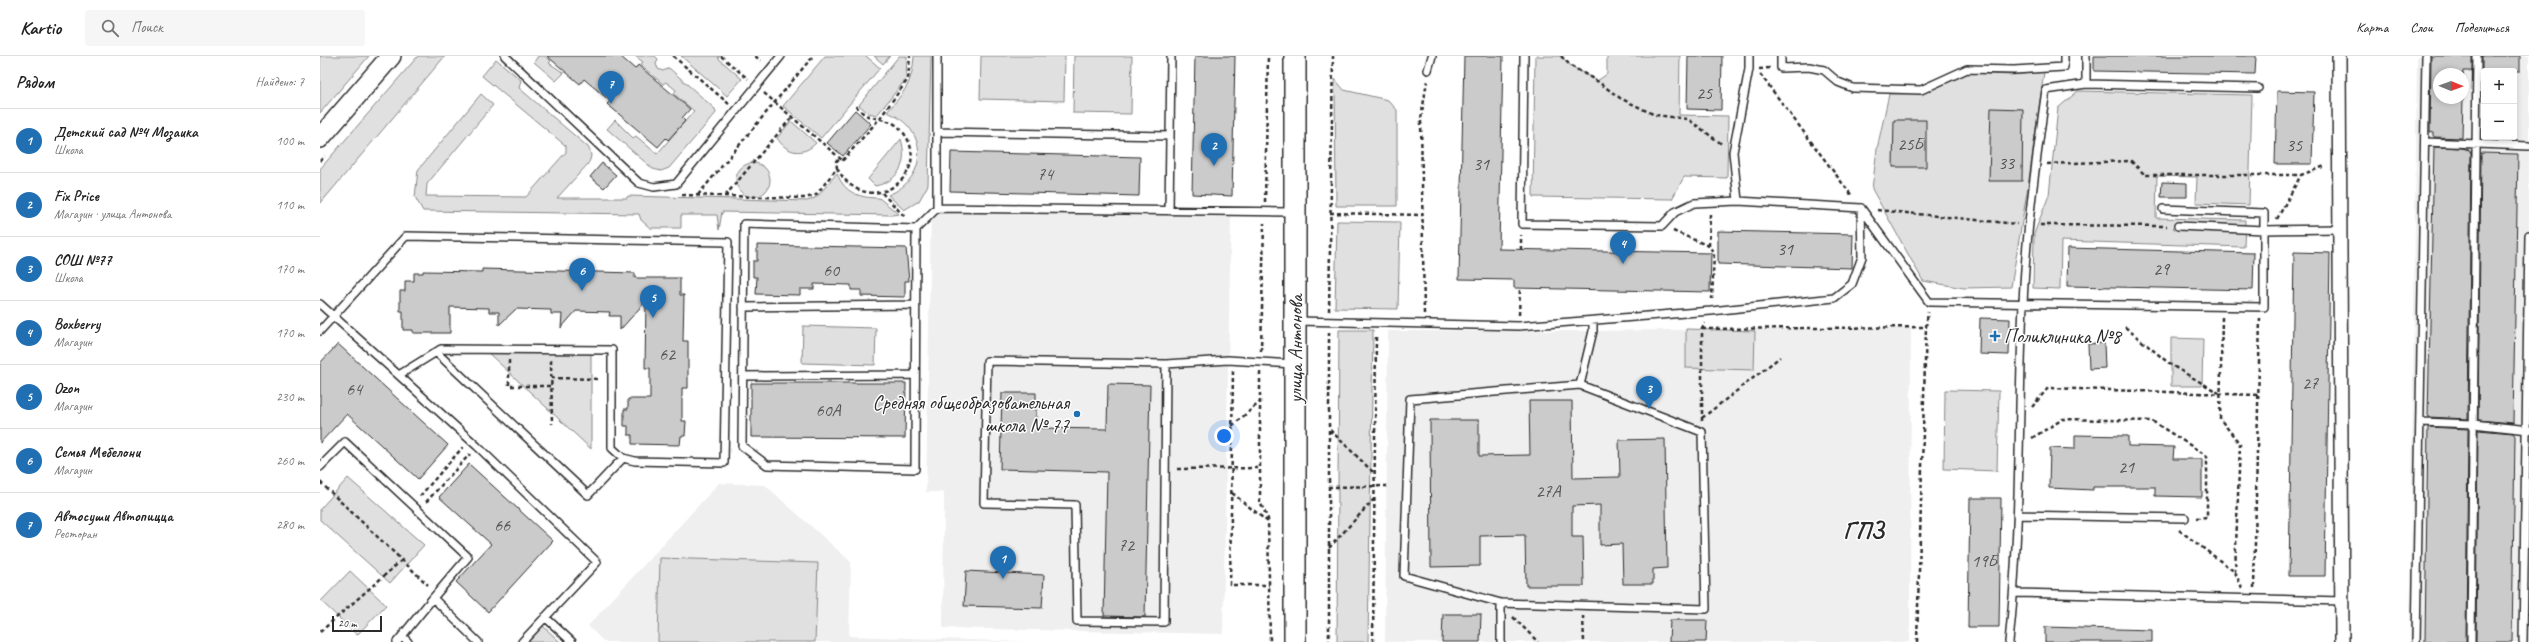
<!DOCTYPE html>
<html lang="ru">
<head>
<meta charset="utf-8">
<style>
	:root { --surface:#fff; --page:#f6f6f6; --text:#222; --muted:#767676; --line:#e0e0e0; --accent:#1f6fb2 }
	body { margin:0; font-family:Caveat,sans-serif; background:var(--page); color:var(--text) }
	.controls { position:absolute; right:12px; top:12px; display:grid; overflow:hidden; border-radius:4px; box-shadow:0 2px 6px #0003 }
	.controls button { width:36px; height:36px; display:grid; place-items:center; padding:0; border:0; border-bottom:1px solid var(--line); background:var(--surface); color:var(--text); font:20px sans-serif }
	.compass { position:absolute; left:2113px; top:12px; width:36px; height:36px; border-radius:50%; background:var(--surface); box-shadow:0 2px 6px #0003; rotate:91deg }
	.scale { position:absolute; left:12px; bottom:10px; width:50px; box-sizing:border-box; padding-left:4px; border:2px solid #2b2b2b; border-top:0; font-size:11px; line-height:14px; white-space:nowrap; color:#2b2b2b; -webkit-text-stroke:3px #fff; paint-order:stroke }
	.you { position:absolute; left:904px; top:380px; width:14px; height:14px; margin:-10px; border:3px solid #fff; border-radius:50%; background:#1a73e8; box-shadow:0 0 0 6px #1a73e833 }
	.badge { display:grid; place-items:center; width:26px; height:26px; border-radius:50%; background:var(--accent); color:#fff; font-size:13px; font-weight:700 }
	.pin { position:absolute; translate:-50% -33px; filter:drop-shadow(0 1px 2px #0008) }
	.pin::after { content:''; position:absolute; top:21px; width:14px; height:12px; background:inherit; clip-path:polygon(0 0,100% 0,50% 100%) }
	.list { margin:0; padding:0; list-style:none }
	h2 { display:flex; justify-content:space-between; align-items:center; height:52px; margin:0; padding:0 16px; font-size:17px }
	h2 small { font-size:13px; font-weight:400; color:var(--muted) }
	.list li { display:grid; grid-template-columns:26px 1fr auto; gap:12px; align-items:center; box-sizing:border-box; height:64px; padding:0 16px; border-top:1px solid var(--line) }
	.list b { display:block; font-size:15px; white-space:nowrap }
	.list p { margin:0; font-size:13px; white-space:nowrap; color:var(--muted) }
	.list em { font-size:13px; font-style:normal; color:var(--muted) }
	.icon { flex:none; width:22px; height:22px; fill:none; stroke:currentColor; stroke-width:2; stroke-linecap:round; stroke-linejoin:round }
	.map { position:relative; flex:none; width:2209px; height:586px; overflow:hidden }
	header { display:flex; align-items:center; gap:24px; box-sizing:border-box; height:56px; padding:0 20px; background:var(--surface); border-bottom:1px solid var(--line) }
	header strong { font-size:19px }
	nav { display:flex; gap:22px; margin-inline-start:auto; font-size:14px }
	.search { width:280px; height:36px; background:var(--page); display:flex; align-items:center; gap:10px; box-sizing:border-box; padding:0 14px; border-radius:4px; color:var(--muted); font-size:15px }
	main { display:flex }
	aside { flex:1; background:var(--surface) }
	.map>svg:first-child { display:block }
	.built { fill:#efefef; fill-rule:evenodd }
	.green { fill:#e0e0e0; stroke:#868686 }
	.building { fill:#cbcbcb; stroke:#2b2b2b }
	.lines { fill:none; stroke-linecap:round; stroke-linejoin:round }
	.lane-casing { stroke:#2b2b2b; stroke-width:10 }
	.street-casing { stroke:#2b2b2b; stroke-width:16 }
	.secondary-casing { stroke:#2b2b2b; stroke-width:22 }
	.primary-casing { stroke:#2b2b2b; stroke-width:24 }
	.path { stroke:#2b2b2b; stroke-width:2.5; stroke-dasharray:4 3; stroke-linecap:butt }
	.lane { stroke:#fff; stroke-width:7 }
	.street { stroke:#fff; stroke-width:13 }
	.secondary { stroke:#fff; stroke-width:19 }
	.primary { stroke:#fff; stroke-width:21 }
	.poi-dot { fill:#1f6fb2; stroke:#fff; stroke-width:1.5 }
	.labels { text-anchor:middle; stroke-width:3; stroke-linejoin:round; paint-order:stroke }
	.number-label { font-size:18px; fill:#535353 }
	.poi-label { font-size:20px; fill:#2b2b2b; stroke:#fff; text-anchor:start }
	.street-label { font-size:20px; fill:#2b2b2b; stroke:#fff }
	.district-label { font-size:24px; font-weight:bold; fill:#2b2b2b; stroke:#fff }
</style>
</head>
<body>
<header>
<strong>Kartio</strong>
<div class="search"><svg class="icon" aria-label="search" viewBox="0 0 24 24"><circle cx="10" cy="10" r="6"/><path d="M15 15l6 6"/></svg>Поиск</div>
<nav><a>Карта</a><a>Слои</a><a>Поделиться</a></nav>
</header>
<main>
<aside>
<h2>Рядом<small>Найдено: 7</small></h2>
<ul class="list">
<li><span class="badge">1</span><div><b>Детский сад №4 Мозаика</b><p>Школа</p></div><em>100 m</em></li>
<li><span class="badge">2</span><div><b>Fix Price</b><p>Магазин · улица Антонова</p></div><em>110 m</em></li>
<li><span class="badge">3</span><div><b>СОШ №77</b><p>Школа</p></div><em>170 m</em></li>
<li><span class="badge">4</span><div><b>Boxberry</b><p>Магазин</p></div><em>170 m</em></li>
<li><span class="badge">5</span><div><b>Ozon</b><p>Магазин</p></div><em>230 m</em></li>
<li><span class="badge">6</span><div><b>Семья Мебелони</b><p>Магазин</p></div><em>260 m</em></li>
<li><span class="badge">7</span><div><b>Автосуши Автопицца</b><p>Ресторан</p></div><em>280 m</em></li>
</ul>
</aside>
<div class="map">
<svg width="2209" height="586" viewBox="0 0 2209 586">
	<rect width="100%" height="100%" fill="#fff"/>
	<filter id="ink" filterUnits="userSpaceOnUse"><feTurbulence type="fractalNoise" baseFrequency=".025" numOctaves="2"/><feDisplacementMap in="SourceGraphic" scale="8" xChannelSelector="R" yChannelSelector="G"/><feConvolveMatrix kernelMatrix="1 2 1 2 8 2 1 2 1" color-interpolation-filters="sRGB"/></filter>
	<g filter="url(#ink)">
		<path class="built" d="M2097 0H2209V586H2090ZM2164 15H2194V81H2164ZM2119 18H2143V42H2119Z
			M611 156 911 157 903 578 623 572 624 436H606Z
			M1591 271 1590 586H1065L1068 275H1273Z
			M399 427 445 429 531 506 529 580 708 586H284L268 570Z"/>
		<path class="green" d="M0 0H49L0 57Z
			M98 0H125L0 148V113Z
			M218 0H225L231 5 229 7 244 17 236 25 214 6Z
			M315 0H335L338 3 336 8 338 13 343 15 349 12 395 53 396 57 349 112 341 115 333 113 287 73 295 64 313 82 316 80 337 98 374 55 354 38 356 34 346 26 343 28 320 9 323 6Z
			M361 0H400L398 2 422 23 407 40Z
			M505 0H546L560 12 501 82 463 50Z
			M554 0H570L563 8Z
			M579 0H587L586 23 557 59 548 57 539 49Z
			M594 0H611L608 129 599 145 584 154 568 139C609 123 609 72 567 56 585 35 592 28 594 0Z
			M661 0H745L744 45 660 43Z
			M754 0H812L811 58 753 57Z
			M1215 0H1241L1251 10 1277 25 1287 18V0H1360L1359 59 1408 60 1407 122 1364 121 1352 143 1213 141Z
			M176 3 201 24 199 32 268 91C272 98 272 102 267 109L237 142H307L308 140 487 145 497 141 517 117C524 137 540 142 559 142L579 158 572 159 402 156 399 174 397 159H361V172H330L321 164 319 158 103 155 95 141 98 114 161 38 173 49 107 128 106 140 206 141 246 96V90L162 20Z
			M1724 16 1708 130 1691 231 1644 232 1603 225 1552 133 1557 93 1569 38 1604 37 1649 17 1691 19Z
			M1015 23 1024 34 1068 44 1077 54V150H1016Z
			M1758 35 1932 39 1929 149 1876 147 1877 121 1837 120 1836 162 1925 164 1924 191 1741 185 1740 233 1713 232 1714 178 1729 139 1738 52Z
			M471 65 496 87C483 101 466 97 457 82Z
			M581 83C588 106 580 125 555 130L548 123Z
			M416 124a17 17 0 1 1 34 0a17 17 0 1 1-34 0Z
			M1017 165 1080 166 1078 253 1015 252Z
			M483 270 556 272 555 309 482 307Z
			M1366 273 1435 275 1434 314 1366 312Z
			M1019 274H1053L1048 586H1017Z
			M1851 282 1883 283 1882 330H1851Z
			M164 293 271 294V393Z
			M1625 334 1679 335 1677 415 1624 413Z
			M28 422 104 489 70 527 0 464V453Z
			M340 502 498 507 495 586H338Z
			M30 515 66 549 37 579 1 545Z
			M222 569 240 586H206Z"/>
		<path class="building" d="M227 0H300L315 13 318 9 370 53 362 62 365 65 348 84 346 82 338 91 287 48 290 45 264 23 260 28Z
			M875 0H915L912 140 872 138Z
			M1144 0H1183L1179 193 1391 197 1390 236 1194 232V224L1139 223Z
			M1368 0H1402L1401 54 1367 53Z
			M1774 0H1936L1935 18 1774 15Z
			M2111 0H2152V15H2143V29V18H2119V42H2143L2142 82 2114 81V77L2110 76Z
			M2162 0H2200V15H2162Z
			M1957 35 1994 36 1992 108H1955Z
			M1671 52 1703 53 1702 125H1669Z
			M535 54 551 68 523 100 507 87Z
			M1574 64H1606V111H1573Z
			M2114 91 2142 92 2149 94 2151 97 2148 363 2109 361 2108 359Z
			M631 96 820 101 819 140 630 135Z
			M2161 97 2198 98 2193 367 2158 364Z
			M282 107 296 119 284 132 270 121Z
			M1842 126 1867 127V141H1841Z
			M1398 175 1533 178 1532 212 1398 208Z
			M437 189 586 192 589 225H585V241L541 240V234H531V229L494 228V233H480V239L436 238 437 221H433V205H437Z
			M1748 192 1934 197 1933 234 1747 230Z
			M1974 196 2010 197 2005 520H1969Z
			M162 213 315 217V222H360V239H364L363 285H368V332H362V365H366L365 380H361L360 389 312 388V379H308V370H304V353H308V343H330V312H325L326 245 300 274V260H289L290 256 256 255 241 272 242 258H231V254L196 253 179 269V256H169V252L130 251V277H93V274H83V255H80V235H85V225H94V217H103V215L162 216Z
			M1660 262 1690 263 1689 299 1659 298Z
			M1784 287 1785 312 1769 313 1768 288Z
			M18 288 128 389 98 423 27 358 0 387V307Z
			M431 327H586L585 382 431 381Z
			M788 328 830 329 825 561 784 560 787 416 680 413 682 337H716V372L787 373Z
			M1209 345H1252L1253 422 1300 421 1299 384 1345 383 1347 512 1333 513V528H1303L1302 488 1280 489V449L1252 450V481H1263L1264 530H1206L1205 479 1160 480V510L1111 511 1110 364H1159V400L1210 399Z
			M2108 371 2148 373 2146 586H2105Z
			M2158 374 2193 377 2195 380 2192 586H2156Z
			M1755 379 1808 380V390L1854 391 1853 403H1882V441L1835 440V431H1773V434L1729 432 1730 392 1755 393Z
			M149 408 233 485 168 556 136 526 171 488 119 441Z
			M1650 442H1681L1679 571H1648Z
			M646 515 724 519 722 552 644 550Z
			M1123 558H1161L1160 586H1122Z
			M1350 564H1387L1386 586H1349Z
			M1725 571 1832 574V586H1725Z"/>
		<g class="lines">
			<defs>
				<path id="lane" d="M185 0 319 127 334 131 356 128 461 0
					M1204 0 1202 168 1342 170 1355 156 1374 147 1418 145 1541 152
					M1461 0V12L1489 11 1504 14 1518 26 1533 32 1601 34 1647 13 1694 14 1744 11V0
					M1108 14 1112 0
					M1766 28 1938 32
					M617 76V0
					M850 80 851 0
					M2105 86 2209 90
					M1418 145 1413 96 1429 13V0
					M1541 152 1609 246 1944 251V157L1843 153
					M849 155 850 80 617 76V152L972 156
					M1858 170 1944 174 2021 173
					M596 173 424 168 422 390 447 409 595 413 596 173 617 152
					M0 248 157 390 277 506 202 586
					M423 251 595 249
					M977 265 1199 270 1391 255 1514 242 1532 228 1542 201 1541 152
					M0 275 86 180 408 186 404 407 315 405 303 402 292 392V294L121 293 79 319
					M116 296 268 439 303 402
					M846 308 844 566 757 565 755 449 664 447 667 305 846 308 908 304 973 308
					M423 320 595 319
					M2101 366 2153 368 2209 374
					M0 411 25 386 148 501 113 542 158 586
					M1697 459 1865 462
					M1694 537 2023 545
					M1181 547 1386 553 1382 376 1260 329
					M225 561 252 586
					M82 580 113 542
					M77 586 82 580 88 586
					M1181 586V547L1084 520 1090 343 1260 329 1273 275V265
					M1689 586C1701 474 1698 360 1703 248 1706 176 1716 105 1726 34L1766 28V0
					M2096 586 2106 0
					M2151 586 2157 0
					M2203 586 2209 179"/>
				<path id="street" d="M2019 0 2022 586"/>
				<path id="secondary" d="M0 82 71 0"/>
				<path id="primary" d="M975 0V586"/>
			</defs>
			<use href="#lane" class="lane-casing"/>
			<use href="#street" class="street-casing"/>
			<use href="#secondary" class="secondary-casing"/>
			<use href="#primary" class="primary-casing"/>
			<path class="path" d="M353 0 409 48
				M401 0 428 23
				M435 0 441 5
				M1241 0 1251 10 1277 25 1300 42 1335 59 1368 63 1403 89
				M1439 13 1450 12
				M1440 18 1532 140
				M444 37 522 104
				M0 105 5 100
				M1727 108 1811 105 1825 119H1981L2005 110
				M517 112C546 167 616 119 583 76 575 65 564 64 552 61 544 60 540 54 535 49
				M562 137 586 162
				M362 139 485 142 496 139 517 112 516 105 523 104 560 62 588 23 590 0
				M378 139 493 0
				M405 140 472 61
				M945 146 948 0
				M1557 154 1697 168
				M1010 157 1103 159
				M1390 158 1389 190 1394 197 1392 243
				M1957 163 1981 119
				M1720 169 1847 170
				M1353 175 1389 190
				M1201 194V179
				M1009 255 1013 0
				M1104 258 1101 63 1107 25
				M1199 259 1200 232
				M1902 261 1900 363 1920 388 1915 516
				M1805 271 1851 309 1899 337
				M1382 273 1606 271 1608 256
				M1009 276V586
				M941 295 944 167
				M189 304V330H231
				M231 304 232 368
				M913 315 910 529H949
				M940 316V446L948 463 950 586
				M231 322 280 323
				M1712 351 1728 332 1938 339
				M1382 362 1460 301
				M1382 365V273L1385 267
				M912 370 940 346
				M1010 374 1055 418
				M1712 382 1743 363 1832 365 1887 400V461L1876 462
				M857 413 939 412
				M0 426 108 529
				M1008 431 1067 430
				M912 437 948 466
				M100 440 143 391
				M106 446 150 398
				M1859 474 1915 516 1922 532
				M1009 492 1054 443
				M1934 532 1940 261
				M1263 560 1264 586
				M1193 561 1218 586
				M0 576 82 504
				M1053 586 1056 279
				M1597 586 1606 271"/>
			<use href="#lane" class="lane"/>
			<use href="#street" class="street"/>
			<use href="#secondary" class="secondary"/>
			<use href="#primary" class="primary"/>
		</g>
	</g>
	<g class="poi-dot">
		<path d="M1673 274h4v4h4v4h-4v4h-4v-4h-4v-4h4z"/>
		<circle cx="757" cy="358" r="4"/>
	</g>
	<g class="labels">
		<g class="number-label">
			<text x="1384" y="43">25</text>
			<text x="1590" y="94">25Б</text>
			<text x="1974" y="95">35</text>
			<text x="1686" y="113">33</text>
			<text x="1161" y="114">31</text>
			<text x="725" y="124">74</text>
			<text x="1465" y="199">31</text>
			<text x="1841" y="219">29</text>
			<text x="511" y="220">60</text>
			<text x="347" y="304">62</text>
			<text x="1990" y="333">27</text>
			<text x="34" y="339">64</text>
			<text x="508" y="360">60А</text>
			<text x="1806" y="417">21</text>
			<text x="1228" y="441">27А</text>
			<text x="182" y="475">66</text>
			<text x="806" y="495">72</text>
			<text x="1664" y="511">19Б</text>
		</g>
		<g class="poi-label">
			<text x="1684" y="287">Поликлиника №8</text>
			<text x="749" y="353" text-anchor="end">Средняя общеобразовательная<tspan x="749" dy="23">школа № 77</tspan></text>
		</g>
		<g class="street-label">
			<text transform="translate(975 293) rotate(-90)" y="7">улица Антонова</text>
		</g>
		<g class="district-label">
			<text x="1544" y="482">ГПЗ</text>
		</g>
	</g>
</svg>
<div class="controls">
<button>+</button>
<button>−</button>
</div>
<svg class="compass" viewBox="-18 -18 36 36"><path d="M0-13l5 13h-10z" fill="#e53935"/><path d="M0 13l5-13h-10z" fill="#767676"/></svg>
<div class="scale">20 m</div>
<div class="you"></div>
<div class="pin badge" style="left:683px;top:523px">1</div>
<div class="pin badge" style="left:894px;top:110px">2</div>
<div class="pin badge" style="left:1329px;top:353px">3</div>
<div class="pin badge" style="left:1303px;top:208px">4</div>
<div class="pin badge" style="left:333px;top:262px">5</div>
<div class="pin badge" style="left:262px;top:235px">6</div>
<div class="pin badge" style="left:291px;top:48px">7</div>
</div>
</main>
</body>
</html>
